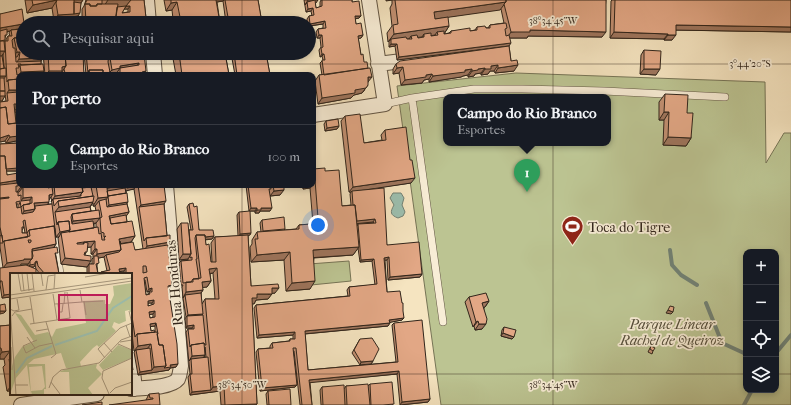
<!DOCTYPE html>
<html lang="pt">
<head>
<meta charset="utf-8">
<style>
	:root { --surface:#171b24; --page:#242831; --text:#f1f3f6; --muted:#9ea1a6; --line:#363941; --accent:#0b8043 }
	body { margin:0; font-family:"IM FELL French Canon",serif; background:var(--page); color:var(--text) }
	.controls { position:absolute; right:12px; bottom:12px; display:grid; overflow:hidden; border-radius:8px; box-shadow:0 2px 6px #0003 }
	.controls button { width:36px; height:36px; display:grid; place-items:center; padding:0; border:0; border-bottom:1px solid var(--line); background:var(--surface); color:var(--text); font:20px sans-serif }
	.you { position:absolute; left:318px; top:225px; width:14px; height:14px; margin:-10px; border:3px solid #fff; border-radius:50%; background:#1a73e8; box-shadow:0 0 0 6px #1a73e833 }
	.badge { display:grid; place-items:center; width:26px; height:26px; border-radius:50%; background:var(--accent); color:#fff; font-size:13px; font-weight:700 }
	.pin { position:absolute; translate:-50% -33px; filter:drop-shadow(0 1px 2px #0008) }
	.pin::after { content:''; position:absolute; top:21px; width:14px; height:12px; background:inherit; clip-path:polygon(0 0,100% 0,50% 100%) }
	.popup { position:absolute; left:443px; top:94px; width:168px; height:52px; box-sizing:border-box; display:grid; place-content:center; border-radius:8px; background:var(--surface); filter:drop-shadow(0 1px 3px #0005); font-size:13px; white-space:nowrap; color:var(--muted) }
	.popup b { font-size:15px; color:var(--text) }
	.popup::after { content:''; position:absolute; left:50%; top:100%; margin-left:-8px; border:8px solid transparent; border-top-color:var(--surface) }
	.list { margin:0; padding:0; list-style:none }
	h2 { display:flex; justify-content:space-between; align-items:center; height:52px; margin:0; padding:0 16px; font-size:17px }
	h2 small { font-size:13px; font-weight:400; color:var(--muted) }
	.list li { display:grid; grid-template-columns:26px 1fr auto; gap:12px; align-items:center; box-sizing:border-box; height:64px; padding:0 16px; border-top:1px solid var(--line) }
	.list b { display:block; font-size:15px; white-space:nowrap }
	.list p { margin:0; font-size:13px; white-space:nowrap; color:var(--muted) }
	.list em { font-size:13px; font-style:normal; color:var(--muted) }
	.icon { flex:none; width:22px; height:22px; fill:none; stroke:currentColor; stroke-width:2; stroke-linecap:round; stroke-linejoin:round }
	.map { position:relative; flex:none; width:791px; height:405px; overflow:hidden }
	.search { position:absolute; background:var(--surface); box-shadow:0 2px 6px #0003; left:16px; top:16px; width:300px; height:44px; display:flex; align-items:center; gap:10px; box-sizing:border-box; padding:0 14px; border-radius:22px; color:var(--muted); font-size:15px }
	.panel { position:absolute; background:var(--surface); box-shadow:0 2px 6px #0003; left:16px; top:72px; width:300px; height:116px; border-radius:8px }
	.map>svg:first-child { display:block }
	.green { fill:#bcc492; stroke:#767456; fill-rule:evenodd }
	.water { fill:#9cbfaf; stroke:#718174 }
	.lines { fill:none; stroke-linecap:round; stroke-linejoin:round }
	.stream { stroke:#718174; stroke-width:4 }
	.lane-casing { stroke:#625544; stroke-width:8 }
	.street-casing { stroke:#625544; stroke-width:16 }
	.lane { stroke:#f8edd6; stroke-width:7 }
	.street { stroke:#f8edd6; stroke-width:14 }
	.wall { fill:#c29072; stroke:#31251b; fill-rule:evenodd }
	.shaded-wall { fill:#9e755d; stroke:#31251b }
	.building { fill:#e2a785; stroke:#31251b; fill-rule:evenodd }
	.ticks { fill:none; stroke:#31251b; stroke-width:1; stroke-opacity:0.45 }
	.labels { text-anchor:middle; stroke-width:3.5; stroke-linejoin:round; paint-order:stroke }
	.poi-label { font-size:14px; fill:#31251b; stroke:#f8edd6; text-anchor:start }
	.street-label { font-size:14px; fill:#31251b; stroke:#f8edd6 }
	.park-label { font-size:14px; font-style:italic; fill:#544d39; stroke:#f8edd6 }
	.inset-river { fill:none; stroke:#9cbfaf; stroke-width:2 }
	.inset-road { fill:none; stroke:#a7987e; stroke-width:1 }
	.view { fill:#c2185b; fill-opacity:0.15; stroke:#c2185b; stroke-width:2 }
	.inset-edge { fill:none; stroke:#31251b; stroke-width:2 }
	.ticks-label { font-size:10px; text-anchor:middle; fill:#31251b; stroke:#f8edd6; stroke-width:3.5; stroke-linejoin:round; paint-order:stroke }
</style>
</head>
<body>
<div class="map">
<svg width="791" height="405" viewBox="0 0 791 405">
	<rect width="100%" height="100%" fill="#f5e4c0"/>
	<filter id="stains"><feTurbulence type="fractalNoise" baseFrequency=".005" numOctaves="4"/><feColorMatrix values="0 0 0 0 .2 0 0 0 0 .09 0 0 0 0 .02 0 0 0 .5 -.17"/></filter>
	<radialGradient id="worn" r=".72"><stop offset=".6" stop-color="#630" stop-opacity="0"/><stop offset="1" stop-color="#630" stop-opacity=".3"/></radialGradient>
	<path class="green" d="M516 73 765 82 766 163 784 133H791V405H441L397 86ZM446 97H608V143H446ZM746 252H776V390H746Z
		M349 261 351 281 311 285 309 264Z"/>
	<path class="water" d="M393 193H401L404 198 402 205 405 212 403 216 398 218C390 215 390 212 394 205L390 198Z"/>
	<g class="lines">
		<path class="stream" d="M670 250 672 265 681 275 697 285
			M706 303 722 343 746 354
			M776 353 791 335
			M744 405 752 390"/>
		<defs>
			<path id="lane" d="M80 23V16L82 0
				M41 53 42 75
				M83 53 84 75
				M3 70 2 44 8 33
				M412 98 443 322
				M0 103 5 101 4 89
				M385 104 412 98 474 89H522L604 91 725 97
				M0 144 19 142
				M49 185 52 212
				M55 237 60 274
				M0 250 1 268H10
				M28 268 34 270 38 274"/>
			<path id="street" d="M147 0 149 23
				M153 53 155 75
				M378 64 418 59
				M313 115 385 104 369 0
				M131 354 135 389
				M131 389C143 388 171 388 178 379 180 375 180 371 181 366L166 185
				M21 405 97 394"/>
		</defs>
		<use href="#lane" class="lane-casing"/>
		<use href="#street" class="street-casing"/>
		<use href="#lane" class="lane"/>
		<use href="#street" class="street"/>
	</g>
	<path class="wall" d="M25 0H83L81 3 78 16 72 17 71 18 81 23H41L43 20 54 22 55 21H54L52 8 27 13Z
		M86 0H144L146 18 144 21 135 23H82V9L84 6ZM124 9H128V12L122 13Z
		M164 0H258L262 23H226L223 1 217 2 220 23H170L173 19 172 10 166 11Z
		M304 0H318L315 3 316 8 320 7V2L321 0H352V2L361 16 359 18 355 19 356 24 363 35 361 38H358L361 55 368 82 364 91 362 93 354 95 351 98 318 104 315 81 319 75H322L320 63 323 60 322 56 320 57 319 50 321 47 320 38H317L316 32 318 29 323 28V24L309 26V23H307V19L309 16H312L311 11 306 12Z
		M386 0H606L602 37 528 36 527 38H509V46L397 60 395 46 389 47V41L388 42 387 33 392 26 390 8 392 4V0L386 1ZM501 9 504 23 490 25 488 28 477 27 475 30 470 31H451L449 33 444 34 449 26 440 18Z
		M612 0H791V32L676 30 672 40H664V39L610 38 611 1Z
		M0 14 23 25 21 28 23 53 43 58 41 61V64L44 71 42 74 19 75V98H18V101H19V109V108L17 112H15L16 123H17V116L19 113V138L16 141 6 143 5 141 0 142V102L6 101 5 95 2 101ZM10 31 9 33 10 36H8L6 39V41H4L7 32ZM3 54 4 68 2 56Z
		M509 46 511 61 514 71 495 73 494 71H490L488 74 481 75V73L475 74 474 76 468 77V75L463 76 461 77 429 82V79L424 80 422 83 401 85 399 73 393 74V69L396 64Z
		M644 50 656 75 640 74 641 55Z
		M43 53H82L84 75H45Z
		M84 53H141L143 75H116V74L109 75H86Z
		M172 53H225L229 75H176Z
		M231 53H266L270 75H235Z
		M665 94 687 113 691 138 686 146 663 145 664 120H659V102Z
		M345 116 364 143 382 140 381 135 385 130 411 183 368 189 387 245 422 274 420 277 388 280 387 260H385L387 292 402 320 390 322 388 326 305 334 308 370 396 362 392 325 394 323 430 399 428 402 400 405 397 374 310 382 312 405H300L294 351H293L297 385 295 387 260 391 256 352 258 349 270 348V346L272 343 289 341 290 339H293V335L257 338 254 308 256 305 348 296 347 290 349 287 375 285 372 261 360 262 358 248 353 255 314 258 310 289 286 291 284 260 251 262 250 247 252 244V240L257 232H261L260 223 262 220 285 229 284 230 296 229 299 225 313 224 310 188 303 189 302 185H313V169L325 171 342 206 351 205 350 194 351 192H349L341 121ZM373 222 374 223 358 224 357 226V224Z
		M326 121 339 126 337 129 325 131 324 124Z
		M19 143V169L17 170 16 171H6L7 175H19V185H48V188L52 187 51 185H164V204L167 236 170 242 168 245 170 288 169 289 176 367 170 368 169 370 138 375 134 352 135 351H134L131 326V274H124V271H120V274H99L101 272 107 271 104 257 98 258 97 266 98 274H87V267L89 264H92V259L93 258V254H91V247H88L85 255 87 267 61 264 58 238 59 237H56L55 229 56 244 54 247 56 256 59 274H40L36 269 35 265 34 267H30L11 274V297L2 298 0 284 3 268 0 247V144ZM134 189 143 249 135 250 121 244V243L131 242 135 236 127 222 126 216 129 212 127 204 126 190ZM51 197 52 204H48L49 199ZM93 203V206H95L96 211H91L90 207ZM16 204H18V208H17ZM96 223V228H94V224ZM24 227 25 233H22V230ZM21 264H28V266L10 267ZM144 280H145L147 292 150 291 148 294 146 295ZM148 303H152V305L148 306ZM149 314H153V317L150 318ZM150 326H155V332L151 331Z
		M246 185H291L284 186 280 195 270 196V211H260L259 213H255V211H249Z
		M189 204 194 207 199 230 214 236 212 239 205 240 206 245 211 262H212L211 243 215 237 238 236 237 215 239 212 250 235H248L251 286 275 293H272L268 299 256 300 254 304 252 303 257 404 256 405H221L220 391 190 395 188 377 190 374 186 332 188 329H192V328H186L185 319 186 317 183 298 182 287 183 285H181L179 263 181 261 188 260V259L179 260 177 229 181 223 189 230H191L187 207ZM213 273 215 299H205L202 304 201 293 203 290 202 287H207L211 281 210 274ZM205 347 206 357H204L205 355Z
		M469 297 489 301 485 307H484L482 329 475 330 474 326 473 327 465 302Z
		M11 325V391H7L3 367 5 365 4 359H0V326Z
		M504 327 514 337 512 339 501 336 502 330Z
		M360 339 373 361 371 364 360 365 352 353Z
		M651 346 653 351 652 354 648 352Z
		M370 384 393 405H321L320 390 322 387 344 389 346 386H368Z
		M268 391 291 405H267L266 394Z
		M149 394 160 405 146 400Z"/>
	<path class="shaded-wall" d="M57 0 52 8 27 13 33 5Z
		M74 0H83L79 5H72Z
		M108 0H131L124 9H102Z
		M213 0H224L223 1 210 3Z
		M308 0H318L316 3 307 4V2L305 5Z
		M177 2 172 10 166 11 171 3Z
		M506 2 500 10 429 20 434 12Z
		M126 6H130L128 9H124Z
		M313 8 311 11 306 12 308 9Z
		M80 13 78 16 72 17 71 19H56L55 21H54L58 15Z
		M355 16H361L359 18 353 19Z
		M146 18 144 21 133 23H120Z
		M325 21 323 24 309 26 310 24Z
		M23 24 19 29 11 30 10 31 0 33V28Z
		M676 25 791 27V32L672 30Z
		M449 26 444 34 437 32 435 35 424 37V34L422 37 411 38V36L409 39 391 41V39L388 42 394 34Z
		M530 30 606 32 602 37 528 36 527 38H507L511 32Z
		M614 32 668 34 664 39 610 38Z
		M319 35H322L320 38H317Z
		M363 35 361 38 356 39 358 36Z
		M668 35H676L672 40H664Z
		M511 43 509 46 397 60 399 57Z
		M391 44H397L395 46 389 47Z
		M0 51H5L1 57H0Z
		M17 52H20L17 57H13Z
		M322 54H324L322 56 320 57Z
		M43 58 39 63 21 64 19 67H16L15 65 19 59Z
		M139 63 135 68H120L116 74 109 75V72H110L112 70 120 66Z
		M498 65 494 71H490L488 74 481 75 485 69 491 66Z
		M518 65 514 71 495 73 498 68Z
		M66 66 62 72H61L59 75 47 73 49 71 62 67Z
		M403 67 399 73 393 74 397 68Z
		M485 68 481 73 475 74 474 76 468 77 472 71 478 69Z
		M472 69 468 75 463 76 461 77 429 82 433 76Z
		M644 69H660L656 75 640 74Z
		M44 71 41 75H19L21 72Z
		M146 71 143 75H140L142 72Z
		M432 74 429 79 424 80 422 83 401 85 405 80 426 75Z
		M0 76H6L2 81H0Z
		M368 77H372L368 82Z
		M368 85 362 93 354 95 351 98 318 104 322 98 355 90Z
		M9 90H19L16 95 7 93Z
		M0 94 5 96 2 101H0Z
		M16 109H19L17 112H14Z
		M664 112H669L664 120H659Z
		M339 126 337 129 325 131 327 128Z
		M9 135 5 141 0 142V138Z
		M19 135V138L16 141 6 143 10 137Z
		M668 137 691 138 686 146 663 145Z
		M19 167V169L17 170 16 171H2L4 169Z
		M415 178 411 183 352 192V191L351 192H349L353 187Z
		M19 180 16 186 0 187V183Z
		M82 185H92L89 189 80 188Z
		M129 185 136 186 134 189 105 196 107 188Z
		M306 185H312L310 188 303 189Z
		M21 187H23L19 192H17Z
		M284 190 280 195 270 196 274 191Z
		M83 192 79 197 53 199 51 202 55 196Z
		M53 194 49 200V195Z
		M9 197 7 200 0 201V198Z
		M32 197 28 203 19 204 23 198Z
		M108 197 102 205 99 201 95 206H93L98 198Z
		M166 201 162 207H139L141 205Z
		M49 202 46 207 33 208 34 203Z
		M93 202 88 210 55 212 59 207Z
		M128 202 123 209 103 212 109 205Z
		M251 208H257L255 211H249Z
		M261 208H272L270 211H260L259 213H255L257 210Z
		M35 209 32 215 21 217 24 211Z
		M129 212 125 218 108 221 109 216Z
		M100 218 96 223 70 227 73 221Z
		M318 218H321L315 225 313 226Z
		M375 219 373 222 353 224 355 221Z
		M70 230 68 233H61L59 237H56L60 232Z
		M251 233 250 235 239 236 240 234Z
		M135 236 131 242 118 244 119 239Z
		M214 236 212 239 197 240V238Z
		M95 241 91 247 81 248 84 242Z
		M170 242 166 248 144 251 147 246Z
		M56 244 52 250 32 253V249Z
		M359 247 353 255 307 258 313 250Z
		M95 249H97L93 254H91Z
		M121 250 118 255H106L104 257 94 259 97 254Z
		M290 252 284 260 251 262 257 255Z
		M183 254H191L188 259 179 260Z
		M389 257 387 260H382L384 258Z
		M65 258 91 261 87 267 61 264Z
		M24 259H32L28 264H21L20 266 3 268 7 263Z
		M374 259 372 261 360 262 361 260Z
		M37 261 34 267H28L30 265Z
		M126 268 124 271 117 272 119 269Z
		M217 268 213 273 206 274 209 269Z
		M422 274 420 277 388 280 390 277Z
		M211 281 207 287 198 288 202 282Z
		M315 281 310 289 286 291 292 283Z
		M152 288 150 291 147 292 149 289Z
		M272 288H279L275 293 268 294Z
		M203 290 199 296 185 295 183 298 186 292Z
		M11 294V297L2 298 4 295Z
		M257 294H272L268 299 256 300 254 304 248 303 252 298Z
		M154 300 152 303H146L148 301Z
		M489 301 485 307 479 309 482 303Z
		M668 310 673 312 671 314 666 313Z
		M0 311H6L4 313 0 314Z
		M155 311 153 314 147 315 149 312Z
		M203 314 201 316H187L186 317 188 315Z
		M404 318 402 320 387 323 389 320Z
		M478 321 474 326 473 327 476 322Z
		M156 323 155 326 148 327 150 324Z
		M390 323 388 326 303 334 305 331Z
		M479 324H486L482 329 475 330Z
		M194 325 192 328H186L187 326Z
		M295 332 293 335 257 338 259 335Z
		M503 333 514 337 512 339 501 336Z
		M151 344 147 349 136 350 135 351H134L138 346Z
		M10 351 4 359H0V355L2 352Z
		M205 355 202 360 191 359 189 361 192 356Z
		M373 361 371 364 360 365 361 362Z
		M178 364 176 367 170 368 169 370 138 375 140 372 152 370 154 367Z
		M399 371 397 374 307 383 309 380Z
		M297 385 295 387 260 391 262 388Z
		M11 386V391H7Z
		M224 386 220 391 190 395 192 392 211 390 213 387Z
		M430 399 428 402 400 405 402 402Z
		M257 404 256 405H225Z"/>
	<path class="building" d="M32 0H57L33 5Z
		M57 0H74V14L58 15 56 3Z
		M87 0H102V4H97L96 6H90V4H85Z
		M131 0H144L146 18 134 20V19L120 21 118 23H115L117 7 126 6 122 13 130 12V6H126Z
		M171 0H216L220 23H174L173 19 180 17 177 2 171 3Z
		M225 0H258L262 23H229Z
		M315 0 316 8 322 6V0H352V2L359 1 361 16H355L356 24 361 23 363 35 358 36 361 55 363 54 364 62H367L368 68 324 75 322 60H325L324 54H322L321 48 323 47 322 35H319L318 29 326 28 325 21 310 24 309 16 314 15 313 8 308 9 307 2Z
		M395 0H506V2L434 12 435 19 448 17 449 26 394 34 393 25 398 24Z
		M506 0H606V32L530 30V32H511L504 4 506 2Z
		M615 0H791V27L676 25V35H668V34L614 32Z
		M74 2 81 3 80 13 74 14Z
		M85 4H90V6H97V4H118L115 23 86 22Z
		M22 9 24 23 23 24 0 28V14Z
		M80 18 81 23H59V22H56V19Z
		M53 19V22H59V23H43V20Z
		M134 19 135 23H120V21Z
		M506 23 507 28 505 29 506 36 509 35 511 43 399 57 397 44H391V39L406 37 407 39H412L411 36 417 35 418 38 424 37V34L431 33V36L438 35 437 32 444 31V34L451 33V31L470 28V31L477 30V27L485 26 486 28H490V25Z
		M23 27V37L14 38 12 40 13 48H15L16 62 41 61V64L21 65V64H18L19 68H16L17 75H19V80V79L8 80 7 82 5 41H8V36H12L11 30 21 29V28Z
		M7 29V35H5V40L0 41V31Z
		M23 37V53H43V58L19 59 20 52H17L14 38Z
		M0 41H4L5 51H0Z
		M509 46 511 61 517 60 518 65 498 68V65L491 66V69H485V68L478 69V70L472 71V69L465 70V72L433 76 432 74 426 75V77L405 80 403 67 397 68 396 64 400 61Z
		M644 50 661 51 660 69H644Z
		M48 53H65L66 66 62 67V71H49Z
		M86 53H109L108 62 110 72H109V75H103V70H89L88 73Z
		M111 53H141L142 54H144L146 71 142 72 143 75H120V68L139 65V63L120 66V68L112 70 110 58Z
		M179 53H225L229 75H182Z
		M234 53H266L270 75H237Z
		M65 54H83L84 75H47V73H65L64 69 66 66Z
		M0 56H2L4 68 0 69Z
		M43 64 44 71 21 72 20 65Z
		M6 68V76H0V69Z
		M370 68 372 77H368V85L366 88 355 90V93L322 98 319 75Z
		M89 70H103V75H90Z
		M42 74V75H22Z
		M0 78H4L5 91H0Z
		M19 79V90H9L8 80Z
		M19 90V96H18V101H19V109H16V104H14L16 123 8 124 6 107 0 108V102L8 101 7 93 18 92Z
		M0 91H5V96H0Z
		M665 94 688 95 687 113H693L691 138 668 137 669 112H664Z
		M6 107 8 124 18 123 19 136 10 137 9 135 0 138V108Z
		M360 114 364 143 386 140 385 130 406 127 410 160H412L415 178 353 187 345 116Z
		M338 119 339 126 327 128 326 121Z
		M19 143V167H18V168L6 169 5 156H0V144Z
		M0 156H5L7 175 18 173 19 180 0 183Z
		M325 168V171L339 170 342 206 355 205 359 247 313 250 315 281 292 283 290 252 257 255 255 239H258L257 232 299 229V225L321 223V218H318L315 180 313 181V169Z
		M18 183V186H16V192H18V196L21 195V201L30 200V204L23 205 21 207 22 214 33 212 35 209V206L52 204 55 229 54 226 29 230 27 233 25 220 23 221 24 227H22V233H27L28 237 4 241 3 242 0 227V199L9 198V197L0 198V185ZM20 201 21 207 17 208 16 202Z
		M21 185H48V188L52 187 53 194 49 195V202L34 203 35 209 24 211 23 205 32 203V197L23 198V187H21Z
		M54 185H84H82L83 192 55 196Z
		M96 185H129L107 188 108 197 98 198Z
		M129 185H135L136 186 127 188Z
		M138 185H164L166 201 141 205Z
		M248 185H270L271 189H269L272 208H261V210H257V208H251Z
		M273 185H284V190L274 191Z
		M91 187 93 196 58 201 54 206 53 199 81 196V194L83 192 82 188Z
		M125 188 126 193 108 196 107 191Z
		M384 188 387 245 419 242 422 274 390 277 389 257 384 258 387 292 400 291 402 303H403V311L404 318 389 320 390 323 305 331 308 370 398 362 394 323 422 320 430 399 402 402 399 371 309 380 312 405H302L296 348H293L297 385 262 388 258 349 273 348 272 343 290 341V339H295V332L259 335 256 305 350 296 349 287 377 284 374 259 361 260 358 224 376 223 375 219 357 221 355 205H353L352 191Z
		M127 193 128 202 109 205 108 196Z
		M94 196 93 202 59 207 58 201Z
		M106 199 107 207 127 204 129 212 109 216 111 224 132 221 135 236 119 239 121 250 97 254V249H95V241L84 242 88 243 87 252H85L84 255 91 256V261L65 258 61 233 98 227 99 234 101 233 102 240H105L104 238 106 236 104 237V233L101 232 100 218 102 217 99 201ZM84 242V244H77V243Z
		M193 203 194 207 197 206 199 230H213L214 236 205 237V235H196L195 238 197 259H196L199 279H193L191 282 183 283 181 261 192 260V257L190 258V256L191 254 189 230H193L189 204Z
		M164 204 167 236 146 238 144 241 139 207Z
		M90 207 91 211 72 214 71 217 72 224 93 221 94 228 69 232 70 230 69 221 58 222 57 225 55 212Z
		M99 210 100 218 73 221 72 214Z
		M250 211 251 233 240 234 239 212Z
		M126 215 127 222 111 224 110 218Z
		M284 217 285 229 263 231 262 220Z
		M69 221 70 230 60 232 58 222Z
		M181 223H188L191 254H183Z
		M54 226 56 244 32 249V259H24V260L7 263 4 241 30 236 29 230ZM28 240H31V242L29 243Z
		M2 235 3 243H0V236Z
		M170 235V242L147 246 146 238Z
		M196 235H205L206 245 209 244 211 262H216L215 237 248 235 251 286 278 284 279 288H272V294H257V298H252L257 404 225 405 224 386 213 387 205 299H219L217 268 209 269 211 281 202 282 203 290 186 292V282H193V279L201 278Z
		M120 241 121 244 133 242 135 250 168 245 172 285 168 286 177 344 178 364 170 365 171 367 164 368 166 366 163 345H159L157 334H158L156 323 150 324 151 331 154 330 155 332 137 334 135 337 131 309V274H126V268L119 269 120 274H101V272L110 270 106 255 119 252 121 250ZM143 266H146L147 272 143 273ZM147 277 149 289 152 288V292H149L150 294 146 295 144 278ZM154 300V304L148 306V301ZM155 311V317L150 318 149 312Z
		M57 247 58 253H55L59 274H45L38 266 37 261 35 262V264L30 265V261L32 259 33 256 32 251Z
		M94 256H98L99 263 96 264 98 274H85H89V264H94Z
		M26 265 36 269V274H11V294L4 295 2 281H0V268Z
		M201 293 203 314 188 315 185 295Z
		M486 293 489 301 482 303 487 319 486 324H479L478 321 476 322 469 297Z
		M5 304 6 311H0V305Z
		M670 306 674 307 673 312 668 310Z
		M203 315 206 345H205L204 343 191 345 190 347 188 329H194V325L187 326V316Z
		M11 325V358L10 351 2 352 1 348H0V326Z
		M504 327 516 330 514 337 503 333Z
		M157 332 159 345H163L166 366 154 367 151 344 138 346 137 334Z
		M372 338 379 349 373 361 361 362 354 350 360 339Z
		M204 343 205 355 192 356 191 345Z
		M651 346 655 348 653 351 650 349Z
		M150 348 152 370 140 372 136 350Z
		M131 357 133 370 131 371Z
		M208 357 211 390 192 392 190 374H192L191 359Z
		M9 359H11V372Z
		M392 382 394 404 383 405H371L370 384Z
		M368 384 370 405H347L346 386Z
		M344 385 345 405H323L322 387Z
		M290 389 291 405H269L268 391Z
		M159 393 160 405H109L153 399V398H150L149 394Z
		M102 402V405H82Z"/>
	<path class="ticks" d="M242 0V23M553 0V405M242 53V75M0 64H791M242 185V405M0 374H11M131 374H746M776 374H791"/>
	<defs>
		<symbol id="stadium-pin" viewBox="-11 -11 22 30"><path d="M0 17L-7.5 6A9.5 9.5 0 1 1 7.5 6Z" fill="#8f2418" stroke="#f8edd6"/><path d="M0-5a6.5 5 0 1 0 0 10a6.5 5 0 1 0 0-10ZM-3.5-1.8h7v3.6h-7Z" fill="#fff"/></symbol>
	</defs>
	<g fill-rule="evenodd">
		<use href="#stadium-pin" x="560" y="214" width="25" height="34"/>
	</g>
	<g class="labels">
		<g class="poi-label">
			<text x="588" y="232">Toca do Tigre</text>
		</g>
		<g class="street-label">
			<text transform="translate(174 283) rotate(-95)" y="5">Rua Honduras</text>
		</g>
		<g class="park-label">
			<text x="672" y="329">Parque Linear<tspan x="672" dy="16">Rachel de Queiroz</tspan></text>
		</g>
	</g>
	<g transform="translate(10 273)">
		<rect width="122" height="122" fill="#f5e4c0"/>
		<path d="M122 10V41L119 37 115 38 116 48 109 51 104 49 102 54 106 58 89 74 87 72 83 75 70 89 71 93 87 91 86 95 92 101 78 115 83 122 60 121 59 99H49L59 95H56L51 80 24 86 18 91H35L36 116H34V122H22L21 118 32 117 35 114 32 93 19 94 21 121V122L17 92 6 105 0 121V99L5 84 12 74 24 69 5 40 11 42 25 62 38 59 42 64 46 56 76 50 73 28 95 27V31H100L104 22 103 13ZM108 72 122 77V85L93 97 89 92Z" fill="#bcc492"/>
		<path class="inset-river" d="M45 72 87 58 103 35 122 23M6 100 17 85 42 73"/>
		<path class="inset-road" d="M8 0 11 18 23 16M12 0 14 18M17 0 19 18M22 0 24 18M31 0 33 13M75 4 99 0M44 16 45 1M36 17 38 3 45 2M43 21 47 47M0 22 122 5M20 24 24 50M0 26 122 8M74 28 76 42M72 29 93 28M45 31 72 29 70 17M48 31 49 39H52L53 31M54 31 55 19M0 33 6 122M0 36 4 38 9 37 7 26M119 38 122 51M2 43 5 39 22 36M36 49 46 81 41 85M20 51 60 45 57 19M116 52 120 64M26 58 38 56M17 64 25 75M27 67 13 73 16 80 29 73 43 70M110 69 122 67M94 70 102 79M108 71 122 77M1 74 2 97M95 85 88 76 110 55 122 50M41 109 50 121M5 112H18M39 115 43 104 51 97 89 90 111 67 122 63M100 120 105 115 122 109M99 121 92 105 93 98 122 85"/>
		<path class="view" d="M49 22H97V47H49Z"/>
		<rect width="122" height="122" class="inset-edge"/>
	</g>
	<g class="ticks-label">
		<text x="553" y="24">38°34'45"W</text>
		<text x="750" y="67">3°44'20"S</text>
		<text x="242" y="388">38°34'50"W</text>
		<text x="553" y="388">38°34'45"W</text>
	</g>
	<rect width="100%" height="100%" filter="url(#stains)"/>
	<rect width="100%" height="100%" fill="url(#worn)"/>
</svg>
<div class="controls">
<button>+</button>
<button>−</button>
<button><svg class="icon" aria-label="locate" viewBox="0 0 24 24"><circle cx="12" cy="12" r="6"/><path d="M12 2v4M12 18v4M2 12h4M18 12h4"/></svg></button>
<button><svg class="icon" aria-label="layers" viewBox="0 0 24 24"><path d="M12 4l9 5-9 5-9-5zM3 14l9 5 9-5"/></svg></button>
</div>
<div class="you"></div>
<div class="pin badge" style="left:527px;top:192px;background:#2e9e5b">1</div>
<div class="popup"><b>Campo do Rio Branco</b>Esportes</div>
<div class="search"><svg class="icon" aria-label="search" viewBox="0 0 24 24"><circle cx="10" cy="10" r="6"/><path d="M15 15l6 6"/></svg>Pesquisar aqui</div>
<section class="panel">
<h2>Por perto<small></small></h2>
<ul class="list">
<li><span class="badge" style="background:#2e9e5b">1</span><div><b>Campo do Rio Branco</b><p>Esportes</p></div><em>100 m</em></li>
</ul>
</section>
</div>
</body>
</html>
